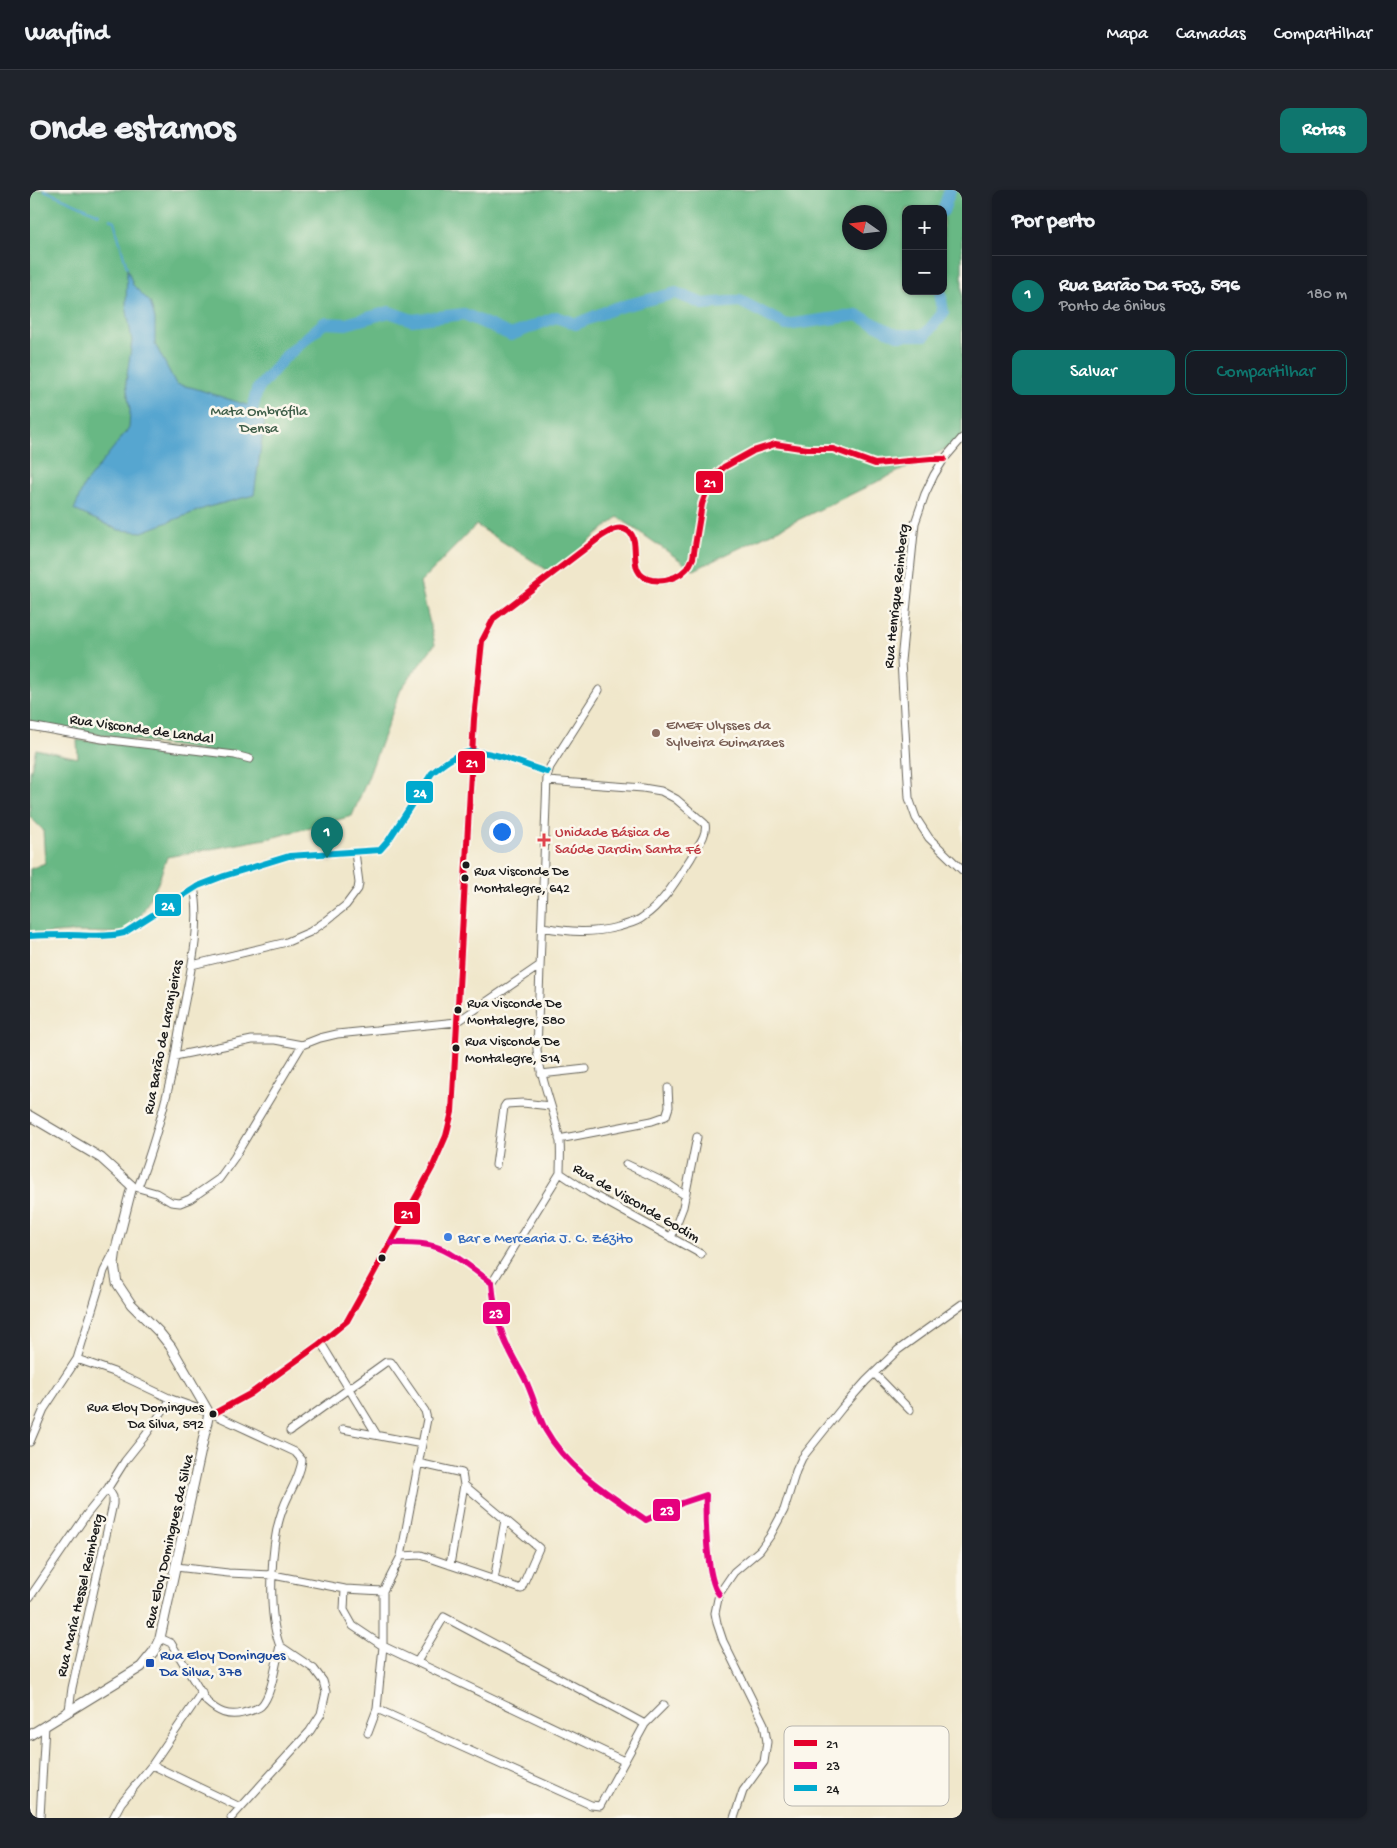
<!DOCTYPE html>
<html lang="pt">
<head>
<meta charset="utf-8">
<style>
	:root { --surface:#171b24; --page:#20242c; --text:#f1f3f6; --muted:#9ea1a6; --line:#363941; --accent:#0f766e }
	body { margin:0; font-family:"Gochi Hand",sans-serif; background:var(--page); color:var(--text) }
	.controls { position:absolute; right:15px; top:15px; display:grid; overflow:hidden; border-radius:10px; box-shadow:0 1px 4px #0004 }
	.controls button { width:45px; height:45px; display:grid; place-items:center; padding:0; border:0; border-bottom:1px solid var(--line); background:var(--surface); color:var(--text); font:25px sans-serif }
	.compass { position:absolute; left:812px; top:15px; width:45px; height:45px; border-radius:50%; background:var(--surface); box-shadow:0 1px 4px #0004; rotate:284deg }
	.you { position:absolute; left:471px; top:641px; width:18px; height:18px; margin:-12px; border:4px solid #fff; border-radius:50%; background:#1a73e8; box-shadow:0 0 0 8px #1a73e833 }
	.badge { display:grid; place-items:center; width:32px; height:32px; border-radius:50%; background:var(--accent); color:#fff; font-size:16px; font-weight:700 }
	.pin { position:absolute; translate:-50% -41px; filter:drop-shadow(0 1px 2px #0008) }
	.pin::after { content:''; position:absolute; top:26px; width:18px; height:15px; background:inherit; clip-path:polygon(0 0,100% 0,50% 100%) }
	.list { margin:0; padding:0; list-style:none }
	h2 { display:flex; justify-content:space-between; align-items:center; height:65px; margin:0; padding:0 20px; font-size:21px }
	h2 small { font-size:16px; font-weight:400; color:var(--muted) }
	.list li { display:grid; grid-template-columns:32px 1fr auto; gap:15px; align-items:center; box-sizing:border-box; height:80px; padding:0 20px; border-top:1px solid var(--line) }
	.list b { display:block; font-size:19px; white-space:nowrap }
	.list p { margin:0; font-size:16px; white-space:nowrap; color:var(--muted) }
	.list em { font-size:16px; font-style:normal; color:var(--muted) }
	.actions { display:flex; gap:10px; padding:15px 20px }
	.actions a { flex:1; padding:11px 0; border:1px solid var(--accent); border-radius:10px; text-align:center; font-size:18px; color:var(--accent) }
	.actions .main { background:var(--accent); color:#fff }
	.map { position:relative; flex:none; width:932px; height:1628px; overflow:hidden; border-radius:10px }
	header { display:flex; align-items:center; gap:30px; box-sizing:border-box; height:70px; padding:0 25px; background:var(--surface); border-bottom:1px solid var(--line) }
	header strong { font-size:24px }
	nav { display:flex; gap:28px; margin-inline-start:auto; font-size:18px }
	.intro { display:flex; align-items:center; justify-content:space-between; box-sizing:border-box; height:120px; padding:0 30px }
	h1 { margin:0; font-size:35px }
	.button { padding:12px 22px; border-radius:10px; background:var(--accent); color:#fff; font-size:18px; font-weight:700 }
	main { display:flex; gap:30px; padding:0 30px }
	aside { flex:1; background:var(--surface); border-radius:10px; box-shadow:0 1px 4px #0004 }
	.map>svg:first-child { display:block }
	.forest { fill:#68b884; stroke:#426a50; fill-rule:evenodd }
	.water { fill:#56a6d0; stroke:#396176 }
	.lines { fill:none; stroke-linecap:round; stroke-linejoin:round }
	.stream { stroke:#56a6d0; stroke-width:2 }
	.river { stroke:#56a6d0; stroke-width:12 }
	.minor-casing { stroke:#666359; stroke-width:9 }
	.major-casing { stroke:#666359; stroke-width:11 }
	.minor { stroke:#fff; stroke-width:7 }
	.major { stroke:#fff; stroke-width:9 }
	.bus-1-casing { stroke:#fbf7ec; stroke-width:10 }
	.bus-2-casing { stroke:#fbf7ec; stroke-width:10 }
	.bus-3-casing { stroke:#fbf7ec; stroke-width:10 }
	.bus-1 { stroke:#e4002b; stroke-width:6 }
	.bus-2 { stroke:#e5007d; stroke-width:6 }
	.bus-3 { stroke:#00a9ce; stroke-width:6 }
	.education-dot { fill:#8d6e63; stroke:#fbf7ec; stroke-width:2 }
	.health-dot { fill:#e0444e; stroke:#fbf7ec; stroke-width:2 }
	.bus-dot { fill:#1c1c1c; stroke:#fbf7ec; stroke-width:2 }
	.shop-dot { fill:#3f7fe0; stroke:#fbf7ec; stroke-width:2 }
	.transit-dot { fill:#1a4fb4; stroke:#fbf7ec; stroke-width:2 }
	.labels { text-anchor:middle; stroke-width:5; stroke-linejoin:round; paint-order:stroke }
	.bus-label { font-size:14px; fill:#1c1c1c; stroke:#fbf7ec; text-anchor:start }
	.park-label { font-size:15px; fill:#3f5e49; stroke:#fbf7ec }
	.street-label { font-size:15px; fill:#1c1c1c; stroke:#fbf7ec }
	.education-label { font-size:15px; fill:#785e54; stroke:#fbf7ec; text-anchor:start }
	.health-label { font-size:15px; fill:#be3a42; stroke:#fbf7ec; text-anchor:start }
	.shop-label { font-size:15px; fill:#366cbe; stroke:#fbf7ec; text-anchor:start }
	.transit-label { font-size:15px; fill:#164399; stroke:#fbf7ec; text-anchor:start }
	.key { fill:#fbf7ec; stroke:#b8b5ae; stroke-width:1 }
	.key-label { font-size:14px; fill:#1c1c1c }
	.line-badge { stroke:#fbf7ec; stroke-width:2 }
	.badge-label { font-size:14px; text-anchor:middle; font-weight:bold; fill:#fff }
</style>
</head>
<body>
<header>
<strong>Wayfind</strong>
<nav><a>Mapa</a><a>Camadas</a><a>Compartilhar</a></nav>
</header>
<div class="intro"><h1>Onde estamos</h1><a class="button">Rotas</a></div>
<main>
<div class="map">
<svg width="932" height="1628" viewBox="0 0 932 1628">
	<rect width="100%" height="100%" fill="#fbf7ec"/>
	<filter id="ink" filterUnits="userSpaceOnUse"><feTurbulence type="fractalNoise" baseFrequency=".02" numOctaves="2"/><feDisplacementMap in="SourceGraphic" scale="10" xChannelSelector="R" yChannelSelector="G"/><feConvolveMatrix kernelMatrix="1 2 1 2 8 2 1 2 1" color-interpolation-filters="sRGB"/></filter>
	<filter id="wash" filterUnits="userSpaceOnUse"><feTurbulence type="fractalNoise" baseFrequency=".0096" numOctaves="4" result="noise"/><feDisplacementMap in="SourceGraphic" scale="20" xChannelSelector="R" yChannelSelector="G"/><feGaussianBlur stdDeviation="1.12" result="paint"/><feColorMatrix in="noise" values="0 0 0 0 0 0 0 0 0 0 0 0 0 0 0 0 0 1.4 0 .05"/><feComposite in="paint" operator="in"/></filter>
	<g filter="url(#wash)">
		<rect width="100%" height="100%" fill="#f0e7cb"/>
		<path class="forest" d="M0 0H932V251L664 380 588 327 522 383 446 335 390 393 405 454 371 499 338 588 322 626 241 648 137 667 128 693 107 733 92 743 38 742 0 745V679L15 673 13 640 0 627V583L6 559 48 568 47 550 203 565 0 534ZM876 19H913V101H876ZM819 22H849V52H819Z"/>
		<path class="water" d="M97 78 103 95 120 112 125 129V154L146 194 164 198 223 217 235 228 224 305 178 317 112 342 89 340 44 320 54 295 99 238 100 221 96 192 102 151 96 115Z"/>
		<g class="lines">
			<path class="stream" d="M14 0 69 24
				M80 29 84 31 97 78"/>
			<path class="river" d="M913 21 920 0
				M223 217 227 200 254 168 294 133 316 134 359 122 382 130 434 124 481 145 526 127 546 134 585 118 646 103 673 114 710 111 756 135 827 125 867 145H895L913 123 910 101"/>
		</g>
	</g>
	<g filter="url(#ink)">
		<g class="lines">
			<defs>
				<path id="minor" d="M932 248 914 269 904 285 895 304 885 333 871 471 879 608 886 628 899 648 932 680
					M0 536 72 549 205 565 220 569
					M512 737C541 742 560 744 588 737 597 734 606 733 613 727 633 714 648 688 661 668 666 658 678 645 675 634L646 609 631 601 613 598 517 591
					M0 746C13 745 26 745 39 745 57 745 76 748 94 743L168 696 194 686 259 666 350 660 358 651 402 583C412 575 423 566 435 563 456 557 496 576 517 582
					M162 775 257 752 280 742 296 731 316 715 328 699 329 693 325 662
					M145 866 222 850H245L272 855 290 848 307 844 427 832 509 776
					M511 884 556 879
					M529 949 622 931 636 926 639 917 638 898
					M596 974 638 994 656 1006
					M466 975 474 917 476 914 493 913 520 916
					M530 983 560 1003 671 1064
					M105 997 126 1003 141 1012 150 1013 160 1009 189 989 204 968 272 855
					M108 997C122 961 132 925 141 887 145 869 147 850 151 831 158 793 173 735 164 698
					M641 1048 653 1017 667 947
					M361 1053C375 1053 390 1052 403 1056 423 1061 446 1082 462 1093 464 1117 468 1138 479 1159 484 1170 490 1179 495 1189 503 1205 507 1223 515 1239 538 1280 578 1304 616 1330L652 1313 676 1305C675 1325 676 1389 689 1404
					M462 1093 530 983C530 973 531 963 530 952 525 921 511 892 507 860L517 587 520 577 569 500
					M291 1153 347 1245
					M47 1169 84 1182 141 1209 183 1224 265 1262 272 1270C270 1288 260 1300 254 1316 240 1349 237 1423 250 1456
					M844 1183 880 1220
					M183 1224 220 1204 288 1155 317 1131 402 978 416 946 422 922 444 529 452 451 464 428 569 348C577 343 588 334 598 341 613 351 594 385 622 390 630 391 638 390 645 387 654 383 660 376 663 368L672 314 681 289 694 277 723 261 745 254 777 259H803L845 274 901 269H914
					M260 1241 356 1172H361L395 1221 397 1229 392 1254 313 1239
					M0 1252 14 1219 47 1169 74 1081 85 1060
					M388 1273 432 1283 434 1295 509 1358 491 1399 391 1365 371 1366 392 1254
					M420 1375 434 1295
					M146 1377 198 1383 243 1385 315 1399 353 1401
					M464 1390 475 1330
					M315 1399 314 1420 323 1436 353 1456 594 1571
					M0 1407 57 1324 78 1298 95 1271 115 1246 141 1209
					M130 1448 141 1453 177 1512C188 1522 198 1527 213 1523 219 1521 226 1520 231 1516 242 1506 246 1471 250 1456
					M387 1472 414 1427 615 1534
					M347 1519 353 1456V1401L371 1366
					M39 1520 42 1498 83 1314V1307L78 1298
					M338 1543 347 1519 561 1615 570 1616 615 1534 634 1515
					M122 1575 210 1617
					M10 1628 15 1535
					M83 1628 91 1613 122 1575 172 1502
					M201 1628 280 1541 291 1524 296 1502 293 1491 284 1479 250 1456
					M704 1628 713 1601 734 1572 737 1552 734 1534 693 1451 687 1433 685 1423 689 1404 704 1382 730 1360 740 1346 754 1320 766 1281 772 1268 812 1218 836 1191 868 1160 932 1114"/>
				<path id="major" d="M0 926 71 968 102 996 86 1059 84 1074 87 1093 101 1114 129 1142 141 1157 179 1223 130 1448 124 1461 111 1477 0 1545"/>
			</defs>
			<use href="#minor" class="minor-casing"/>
			<use href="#major" class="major-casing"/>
			<use href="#minor" class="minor"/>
			<use href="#major" class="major"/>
			<defs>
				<path id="bus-1" d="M183 1224 220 1204 288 1155 317 1131 402 978 416 946 422 922 444 529 452 451 464 428 569 348C577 343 588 334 598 341 613 351 594 385 622 390 630 391 638 390 645 387 654 383 660 376 663 368L672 314 681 289 694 277 723 261 745 254 777 259H803L845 274 901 269H914"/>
				<path id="bus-2" d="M361 1053C375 1053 390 1052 403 1056 423 1061 446 1082 462 1093 464 1117 468 1138 479 1159 484 1170 490 1179 495 1189 503 1205 507 1223 515 1239 538 1280 578 1304 616 1330L652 1313 676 1305C675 1325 676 1389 689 1404"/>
				<path id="bus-3" d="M0 746C13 745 26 745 39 745 57 745 76 748 94 743L168 696 194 686 259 666 350 660 358 651 402 583C412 575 423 566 435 563 456 557 496 576 517 582"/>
			</defs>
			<use href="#bus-1" class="bus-1-casing"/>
			<use href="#bus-2" class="bus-2-casing"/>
			<use href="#bus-3" class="bus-3-casing"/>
			<use href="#bus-1" class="bus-1"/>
			<use href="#bus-2" class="bus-2"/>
			<use href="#bus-3" class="bus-3"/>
		</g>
	</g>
	<circle class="education-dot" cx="626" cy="543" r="5"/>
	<path class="health-dot" d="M511.5 642.5h5v5h5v5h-5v5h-5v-5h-5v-5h5z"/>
	<g class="bus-dot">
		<circle cx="436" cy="675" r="4.5"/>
		<circle cx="435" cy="688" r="4.5"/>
		<circle cx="428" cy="820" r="4.5"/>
		<circle cx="426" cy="858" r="4.5"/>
		<circle cx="352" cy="1068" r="4.5"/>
		<circle cx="183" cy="1224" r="4.5"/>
	</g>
	<circle class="shop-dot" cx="418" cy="1047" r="5"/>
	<rect class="transit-dot" x="115" y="1468" width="10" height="10" rx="2.5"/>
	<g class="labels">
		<g class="bus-label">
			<text x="444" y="685">Rua Visconde De<tspan x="444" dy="17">Montalegre, 642</tspan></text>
			<text x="437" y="817">Rua Visconde De<tspan x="437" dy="17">Montalegre, 580</tspan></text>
			<text x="435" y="855">Rua Visconde De<tspan x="435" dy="17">Montalegre, 514</tspan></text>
			<text x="174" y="1221" text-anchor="end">Rua Eloy Domingues<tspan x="174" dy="17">Da Silva, 592</tspan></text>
		</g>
		<g class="park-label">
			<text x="229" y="225">Mata Ombrófila<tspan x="229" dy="17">Densa</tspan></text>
		</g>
		<g class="street-label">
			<text transform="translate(865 406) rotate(-84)" y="5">Rua Henrique Reimberg</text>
			<text transform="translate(112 538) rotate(8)" y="5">Rua Visconde de Landal</text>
			<text transform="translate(132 847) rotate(-79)" y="5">Rua Barão de Laranjeiras</text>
			<text transform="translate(607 1012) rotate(30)" y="5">Rua de Visconde Godim</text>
			<text transform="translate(138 1351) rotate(-77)" y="5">Rua Eloy Domingues da Silva</text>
			<text transform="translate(49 1405) rotate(-77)" y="5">Rua Maria Hessel Reimberg</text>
		</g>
		<g class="education-label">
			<text x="636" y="539">EMEF Ulysses da<tspan x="636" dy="17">Sylveira Guimaraes</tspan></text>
		</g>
		<g class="health-label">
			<text x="525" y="646">Unidade Básica de<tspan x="525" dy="17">Saúde Jardim Santa Fé</tspan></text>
		</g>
		<g class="shop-label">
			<text x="428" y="1052">Bar e Mercearia J. C. Zézito</text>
		</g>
		<g class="transit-label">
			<text x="130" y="1469">Rua Eloy Domingues<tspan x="130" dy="17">Da Silva, 378</tspan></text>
		</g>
	</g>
	<rect x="754" y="1536" width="165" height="80" rx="8" class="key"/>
	<rect x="764" y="1550" width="23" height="6" fill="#e4002b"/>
	<rect x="764" y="1572" width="23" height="7" fill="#e5007d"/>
	<rect x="764" y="1595" width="23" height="6" fill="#00a9ce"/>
	<g class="key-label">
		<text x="796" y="1558">21</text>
		<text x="796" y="1580">23</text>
		<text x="796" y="1603">24</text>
	</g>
	<g class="line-badge">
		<rect x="665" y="280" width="29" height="24" rx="5" fill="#e4002b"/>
		<rect x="427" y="560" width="29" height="24" rx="5" fill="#e4002b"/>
		<rect x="375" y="590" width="29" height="24" rx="5" fill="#00a9ce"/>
		<rect x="124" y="703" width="28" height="24" rx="5" fill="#00a9ce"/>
		<rect x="363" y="1011" width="28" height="24" rx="5" fill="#e4002b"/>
		<rect x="452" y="1111" width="29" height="24" rx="5" fill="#e5007d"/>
		<rect x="622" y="1308" width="29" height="24" rx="5" fill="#e5007d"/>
	</g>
	<g class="badge-label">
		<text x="680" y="297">21</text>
		<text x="442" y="577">21</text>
		<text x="390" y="607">24</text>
		<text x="138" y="720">24</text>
		<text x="377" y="1028">21</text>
		<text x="466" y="1128">23</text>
		<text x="637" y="1325">23</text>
	</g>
</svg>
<div class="controls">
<button>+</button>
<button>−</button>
</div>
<svg class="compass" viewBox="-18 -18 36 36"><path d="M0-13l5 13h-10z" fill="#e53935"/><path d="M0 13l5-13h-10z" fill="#9ea1a6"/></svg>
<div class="you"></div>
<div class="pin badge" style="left:297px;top:668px">1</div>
</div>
<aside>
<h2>Por perto<small></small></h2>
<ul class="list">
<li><span class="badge">1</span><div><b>Rua Barão Da Foz, 596</b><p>Ponto de ônibus</p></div><em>180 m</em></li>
</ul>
<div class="actions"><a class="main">Salvar</a><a>Compartilhar</a></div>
</aside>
</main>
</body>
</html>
